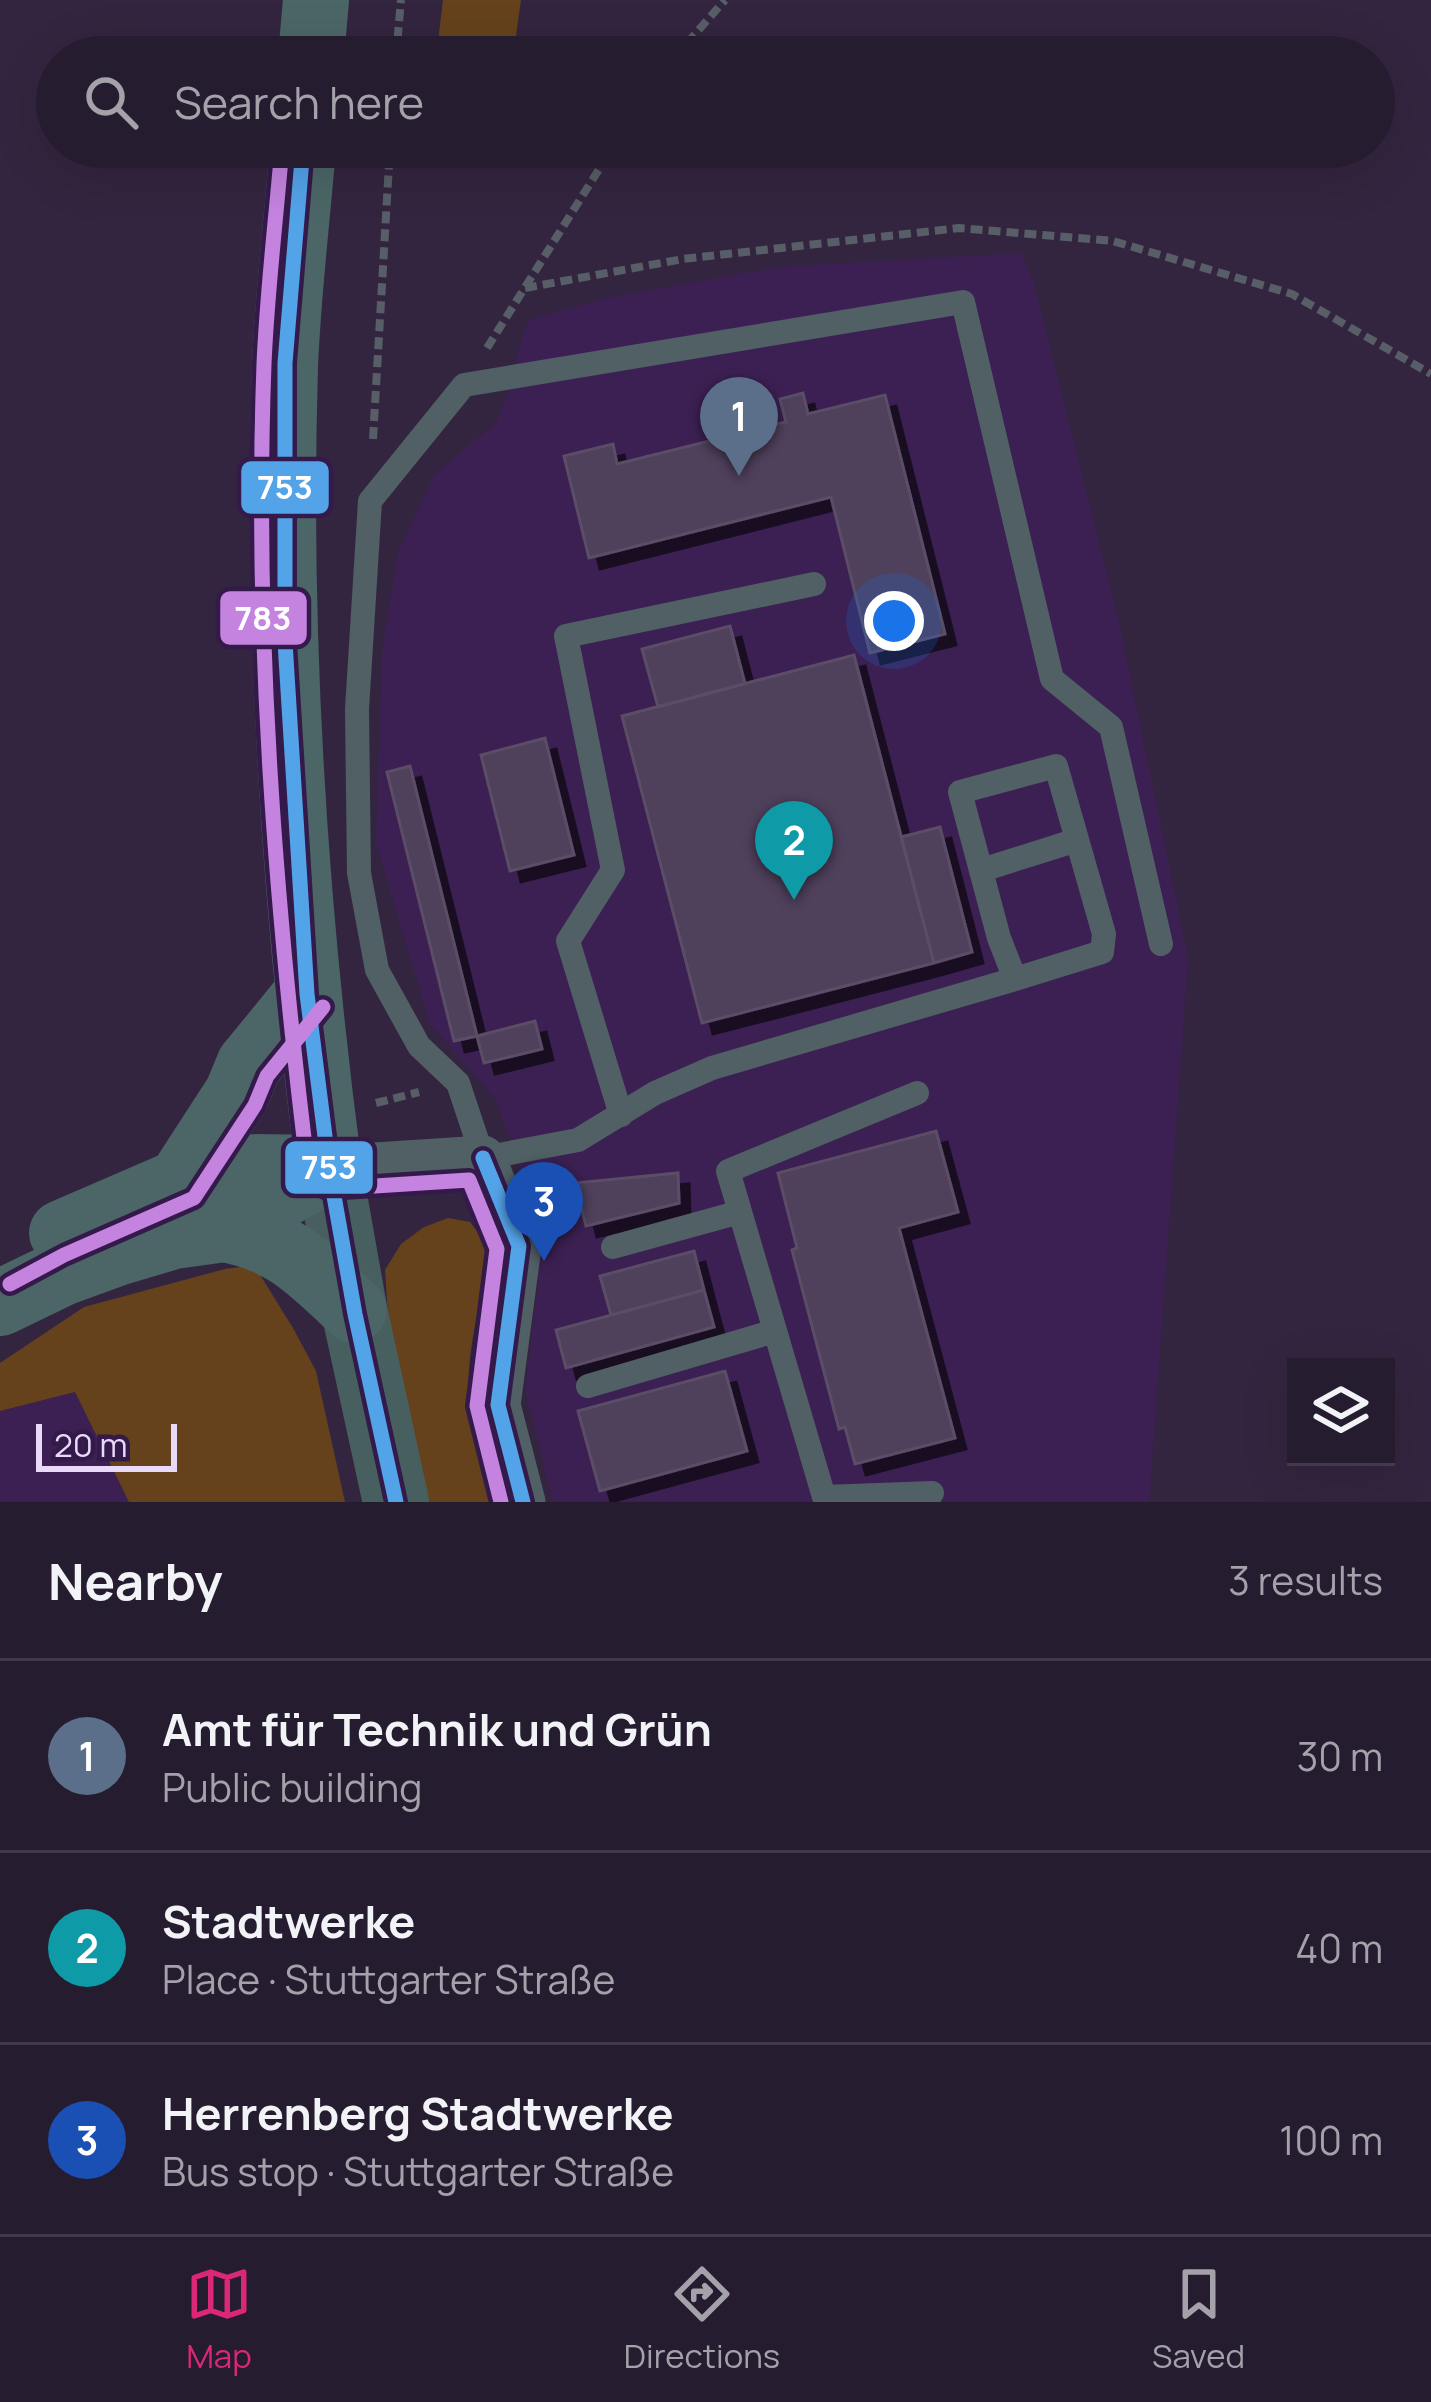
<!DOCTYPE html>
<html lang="en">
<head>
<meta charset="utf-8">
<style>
	:root { --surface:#261c2f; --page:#32293b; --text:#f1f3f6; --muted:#a4a1aa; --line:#423a4b; --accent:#db2777 }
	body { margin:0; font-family:Manrope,sans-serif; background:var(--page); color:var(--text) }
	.controls { position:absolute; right:36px; bottom:36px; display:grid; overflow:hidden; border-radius:0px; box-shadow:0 12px 48px #0002 }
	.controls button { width:108px; height:108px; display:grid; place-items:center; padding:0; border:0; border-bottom:3px solid var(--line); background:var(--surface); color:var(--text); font:60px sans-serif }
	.scale { position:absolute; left:36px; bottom:30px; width:141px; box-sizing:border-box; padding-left:12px; border:6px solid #e9daf9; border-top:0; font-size:33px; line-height:42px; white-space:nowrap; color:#e9daf9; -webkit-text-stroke:9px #341a4a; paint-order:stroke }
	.you { position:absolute; left:894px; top:621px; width:42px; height:42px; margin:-30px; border:9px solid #fff; border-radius:50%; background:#1a73e8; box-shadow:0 0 0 18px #1a73e833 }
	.badge { display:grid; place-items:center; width:78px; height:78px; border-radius:50%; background:var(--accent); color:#fff; font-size:39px; font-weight:700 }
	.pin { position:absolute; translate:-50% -99px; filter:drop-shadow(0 3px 6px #0008) }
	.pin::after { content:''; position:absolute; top:63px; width:42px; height:36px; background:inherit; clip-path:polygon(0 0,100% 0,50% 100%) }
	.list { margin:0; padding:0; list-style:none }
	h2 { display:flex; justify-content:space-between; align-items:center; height:156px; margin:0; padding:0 48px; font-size:51px }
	h2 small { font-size:39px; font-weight:400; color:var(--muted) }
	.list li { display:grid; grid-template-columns:78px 1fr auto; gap:36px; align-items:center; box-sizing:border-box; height:192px; padding:0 48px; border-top:3px solid var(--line) }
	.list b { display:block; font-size:45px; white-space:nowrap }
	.list p { margin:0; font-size:39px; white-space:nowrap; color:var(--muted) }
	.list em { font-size:39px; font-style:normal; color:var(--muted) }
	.icon { flex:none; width:66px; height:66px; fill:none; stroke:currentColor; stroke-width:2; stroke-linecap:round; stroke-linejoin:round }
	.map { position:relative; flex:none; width:1431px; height:1502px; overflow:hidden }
	.search { position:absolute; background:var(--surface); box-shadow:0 12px 48px #0002; left:36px; right:36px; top:36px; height:132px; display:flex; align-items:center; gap:30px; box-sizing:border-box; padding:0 42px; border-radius:66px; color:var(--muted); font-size:45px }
	.sheet { height:732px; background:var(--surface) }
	nav { display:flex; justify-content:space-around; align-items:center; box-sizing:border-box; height:168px; border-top:3px solid var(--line); background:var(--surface); font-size:33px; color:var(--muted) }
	nav a { display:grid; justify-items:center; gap:6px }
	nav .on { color:var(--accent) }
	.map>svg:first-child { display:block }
	.built { fill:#3c2053 }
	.green { fill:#65421c }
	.building { fill:#4f3f5c; stroke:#5a4e65; stroke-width:3; filter:url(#shadow) }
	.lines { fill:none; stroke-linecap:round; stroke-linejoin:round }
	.path { stroke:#575e67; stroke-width:8; stroke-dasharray:12 6; stroke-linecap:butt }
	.lane { stroke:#506065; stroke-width:24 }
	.street { stroke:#506065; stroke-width:45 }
	.secondary { stroke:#485f60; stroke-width:66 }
	.primary { stroke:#4c6667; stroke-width:66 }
	.bus-1-casing { stroke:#341a4a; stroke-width:24 }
	.bus-2-casing { stroke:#341a4a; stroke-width:24 }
	.bus-1 { stroke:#53a3e8; stroke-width:15 }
	.bus-2 { stroke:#c483df; stroke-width:15 }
	.line-badge { stroke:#341a4a; stroke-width:4.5 }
	.badge-label { font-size:33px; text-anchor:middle; font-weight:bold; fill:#fff }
</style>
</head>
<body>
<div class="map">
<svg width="1431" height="1502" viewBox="0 0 1431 1502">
	<defs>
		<filter id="shadow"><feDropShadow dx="11" dy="11" stdDeviation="0" flood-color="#0009"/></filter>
	</defs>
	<rect width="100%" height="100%" fill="#33253f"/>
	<path class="built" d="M1021 253 1033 281 1118 618 1188 958 1149 1502H553L525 1389 538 1285 529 1194 496 1099 430 1024 376 843 382 653 398 552 435 474 496 423 515 375 518 351 529 320 603 299 779 267Z
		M75 1392 129 1502H0V1411Z"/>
	<path class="green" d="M443 0H521L513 57H440L439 33Z
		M448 1218 470 1222 490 1249C483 1299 465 1349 469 1400 472 1435 483 1469 492 1502H425L388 1316 385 1270 401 1244 424 1227Z
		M254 1265 293 1328 316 1371 345 1502H129L75 1392 0 1411V1363L84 1307 225 1269Z"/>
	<path class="building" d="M803 393 808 414 885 395 945 634 870 653 831 497 589 558 564 456 613 444 617 464 786 422 780 399Z
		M730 626 745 684 658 707 642 649Z
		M854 655 934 963 702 1023 622 716Z
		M545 738 574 855 510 871 481 755Z
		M410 766 477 1036 454 1041 387 772Z
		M940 827 972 952 934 963 901 837Z
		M535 1021 542 1049 484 1063 477 1036Z
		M936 1131 958 1212 899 1228 955 1438 855 1464 845 1427 839 1429 792 1250 797 1248 778 1173Z
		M678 1173 679 1203 586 1226 575 1183Z
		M694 1251 704 1290 611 1315 600 1276Z
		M704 1290 714 1327 566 1368 556 1330Z
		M725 1371 747 1451 600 1491 578 1411Z"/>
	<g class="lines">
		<path class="path" d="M396 57 401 0
			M675 57 725 0
			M525 288 683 259 959 228 1113 241 1292 294 1431 374
			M487 348 613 147
			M373 439 390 147
			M376 1103 419 1092"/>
		<path class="lane" d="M982 870 1077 840
			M1015 979 1102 952 1104 934 1056 766 960 792 999 938 1015 979 712 1068 655 1093 578 1140 483 1158 458 1083 419 1046 377 970 359 873 357 709 370 501 464 385 963 302 1052 679 1111 727 1161 944
			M917 1093 728 1171 824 1497 932 1493
			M621 1115 568 941 613 870 566 636 814 584
			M613 1247 740 1212
			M588 1386 775 1331"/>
		<path class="street" d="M329 1168 483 1158 519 1246 498 1405 523 1502"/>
		<path class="secondary" d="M329 1168 355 1314 396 1502"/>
		<path class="primary" d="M311 57 316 0
			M303 147C297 220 288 293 285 366 277 633 294 903 329 1168
			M180 1182 237 1094 249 1065 307 994
			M224 1229C285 1240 311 1270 354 1310
			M62 1233 180 1182 246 1167 324 1168
			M0 1303 62 1273 117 1253 174 1236 224 1229 329 1168"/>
		<defs>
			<path id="bus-1" d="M303 147 285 363V642L307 994 329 1168 355 1314 396 1502
				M483 1158 519 1246 498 1405 523 1502"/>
			<path id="bus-2" d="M282 147C276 219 267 292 264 364 254 634 275 903 308 1171L315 1183 328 1189 469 1180 497 1249 477 1406 501 1502
				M10 1284 64 1255 194 1198 255 1105 267 1076 323 1007"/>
		</defs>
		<use href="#bus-1" class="bus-1-casing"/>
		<use href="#bus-2" class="bus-2-casing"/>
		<use href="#bus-1" class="bus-1"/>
		<use href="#bus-2" class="bus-2"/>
	</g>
	<g class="line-badge">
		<rect x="239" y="459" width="92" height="57" rx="12" fill="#53a3e8"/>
		<rect x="218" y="589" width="91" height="58" rx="12" fill="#c483df"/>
		<rect x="283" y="1139" width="92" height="57" rx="12" fill="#53a3e8"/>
	</g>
	<g class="badge-label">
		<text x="285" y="499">753</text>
		<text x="263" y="630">783</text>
		<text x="329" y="1179">753</text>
	</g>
</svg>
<div class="controls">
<button><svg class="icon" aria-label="layers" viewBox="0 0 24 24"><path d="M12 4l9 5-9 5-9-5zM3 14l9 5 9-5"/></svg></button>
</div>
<div class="scale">20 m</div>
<div class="you"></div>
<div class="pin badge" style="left:739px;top:476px;background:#5c6f8a">1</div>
<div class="pin badge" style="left:794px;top:900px;background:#0f9aa8">2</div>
<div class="pin badge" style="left:544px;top:1261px;background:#1a4fb4">3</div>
<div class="search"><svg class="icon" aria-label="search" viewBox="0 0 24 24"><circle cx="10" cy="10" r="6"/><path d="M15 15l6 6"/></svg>Search here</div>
</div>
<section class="sheet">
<h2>Nearby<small>3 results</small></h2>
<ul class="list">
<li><span class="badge" style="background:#5c6f8a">1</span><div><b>Amt für Technik und Grün</b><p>Public building</p></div><em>30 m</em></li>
<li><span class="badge" style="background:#0f9aa8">2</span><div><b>Stadtwerke</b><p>Place · Stuttgarter Straße</p></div><em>40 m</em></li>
<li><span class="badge" style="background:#1a4fb4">3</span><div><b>Herrenberg Stadtwerke</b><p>Bus stop · Stuttgarter Straße</p></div><em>100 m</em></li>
</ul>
</section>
<nav>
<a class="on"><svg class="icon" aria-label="map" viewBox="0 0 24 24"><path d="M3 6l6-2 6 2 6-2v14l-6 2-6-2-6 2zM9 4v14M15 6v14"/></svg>Map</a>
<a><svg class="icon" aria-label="directions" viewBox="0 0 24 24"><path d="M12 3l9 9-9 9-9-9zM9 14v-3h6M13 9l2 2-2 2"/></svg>Directions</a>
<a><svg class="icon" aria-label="saved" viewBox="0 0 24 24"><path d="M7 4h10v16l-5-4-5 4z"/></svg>Saved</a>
</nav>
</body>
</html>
